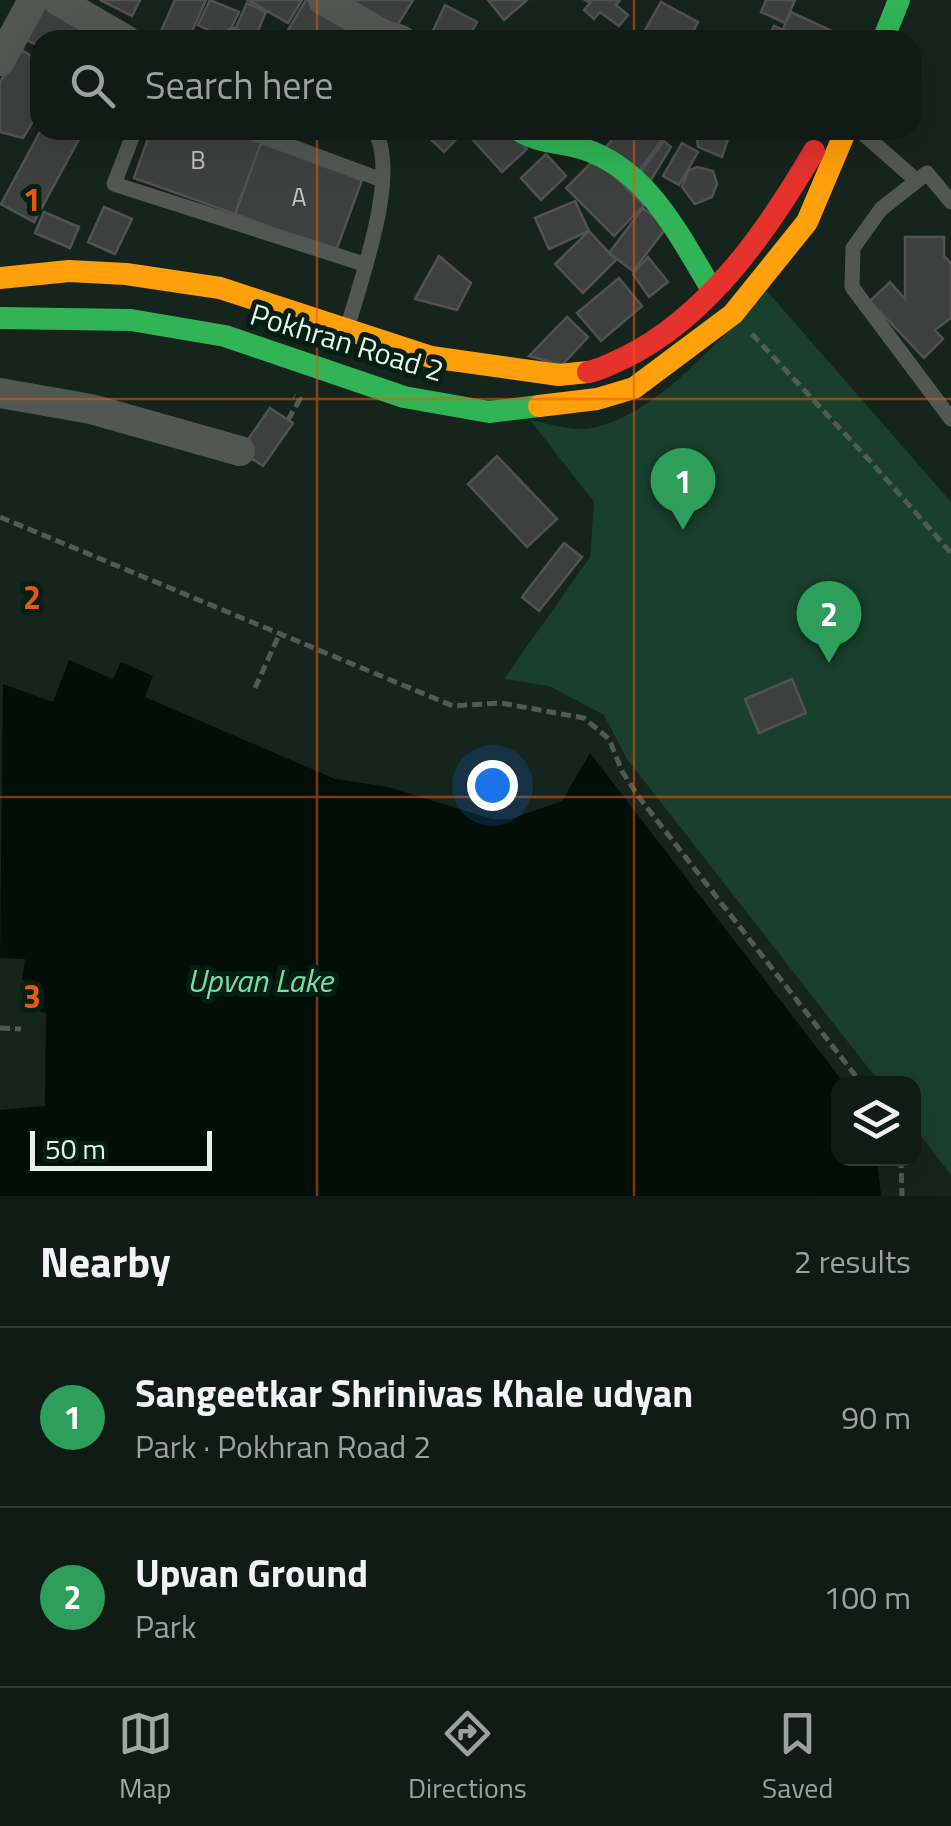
<!DOCTYPE html>
<html lang="en">
<head>
<meta charset="utf-8">
<style>
	:root { --surface:#101b15; --page:#19241e; --text:#f1f3f6; --muted:#9ca1a0; --line:#303934; --accent:#9caba2 }
	body { margin:0; font-family:"Titillium Web",sans-serif; background:var(--page); color:var(--text) }
	.controls { position:absolute; right:30px; bottom:30px; display:grid; overflow:hidden; border-radius:20px; box-shadow:0 10px 40px #0002 }
	.controls button { width:90px; height:90px; display:grid; place-items:center; padding:0; border:0; border-bottom:2px solid var(--line); background:var(--surface); color:var(--text); font:50px sans-serif }
	.scale { position:absolute; left:30px; bottom:25px; width:182px; box-sizing:border-box; padding-left:10px; border:5px solid #e4f4ea; border-top:0; font-size:28px; line-height:35px; white-space:nowrap; color:#e4f4ea; -webkit-text-stroke:8px #052012; paint-order:stroke }
	.you { position:absolute; left:492px; top:785px; width:35px; height:35px; margin:-25px; border:8px solid #fff; border-radius:50%; background:#1a73e8; box-shadow:0 0 0 15px #1a73e833 }
	.badge { display:grid; place-items:center; width:65px; height:65px; border-radius:50%; background:var(--accent); color:#fff; font-size:32px; font-weight:700 }
	.pin { position:absolute; translate:-50% -82px; filter:drop-shadow(0 2px 5px #0008) }
	.pin::after { content:''; position:absolute; top:52px; width:35px; height:30px; background:inherit; clip-path:polygon(0 0,100% 0,50% 100%) }
	.list { margin:0; padding:0; list-style:none }
	h2 { display:flex; justify-content:space-between; align-items:center; height:130px; margin:0; padding:0 40px; font-size:42px }
	h2 small { font-size:32px; font-weight:400; color:var(--muted) }
	.list li { display:grid; grid-template-columns:65px 1fr auto; gap:30px; align-items:center; box-sizing:border-box; height:180px; padding:0 40px; border-top:2px solid var(--line) }
	.list b { display:block; font-size:38px; white-space:nowrap }
	.list p { margin:0; font-size:32px; white-space:nowrap; color:var(--muted) }
	.list em { font-size:32px; font-style:normal; color:var(--muted) }
	.icon { flex:none; width:55px; height:55px; fill:none; stroke:currentColor; stroke-width:2; stroke-linecap:round; stroke-linejoin:round }
	.map { position:relative; flex:none; width:951px; height:1196px; overflow:hidden }
	.search { position:absolute; background:var(--surface); box-shadow:0 10px 40px #0002; left:30px; right:30px; top:30px; height:110px; display:flex; align-items:center; gap:25px; box-sizing:border-box; padding:0 35px; border-radius:30px; color:var(--muted); font-size:38px }
	.sheet { height:490px; background:var(--surface) }
	nav { display:flex; justify-content:space-around; align-items:center; box-sizing:border-box; height:140px; border-top:2px solid var(--line); background:var(--surface); font-size:28px; color:var(--muted) }
	nav a { display:grid; justify-items:center; gap:5px }
	nav .on { color:var(--accent) }
	.map>svg:first-child { display:block }
	.green { fill:#18402c }
	.water { fill:#020f06 }
	.building { fill:#3d403e; stroke:#515251; stroke-width:2.5 }
	.lines { fill:none; stroke-linecap:round; stroke-linejoin:round }
	.path { stroke:#515a55; stroke-width:5; stroke-dasharray:10 5; stroke-linecap:butt }
	.lane { stroke:#515753; stroke-width:15 }
	.street { stroke:#515753; stroke-width:30 }
	.fast { stroke:#30b455; stroke-width:22 }
	.slow { stroke:#ff9f0a; stroke-width:22 }
	.jam { stroke:#e5322d; stroke-width:22 }
	.grid { fill:none; stroke:#e8590c; stroke-width:2.5; stroke-opacity:0.55 }
	.labels { text-anchor:middle; stroke-width:10; stroke-linejoin:round; paint-order:stroke }
	.number-label { font-size:25px; fill:#bac7bf }
	.street-label { font-size:30px; fill:#e4f4ea; stroke:#052012 }
	.water-label { font-size:32px; font-style:italic; fill:#7adda6; stroke:#052012 }
	.grid-label { font-size:32px; text-anchor:middle; font-weight:bold; fill:#e8590c; stroke:#052012; stroke-width:10; stroke-linejoin:round; paint-order:stroke }
</style>
</head>
<body>
<div class="map">
<svg width="951" height="1196" viewBox="0 0 951 1196">
	<rect width="100%" height="100%" fill="#15241c"/>
	<path class="green" d="M767 291 951 502V1175L914 1127V1084L880 1083 627 759 604 715 549 686 504 679 590 557 594 502 530 420C548 423 573 432 591 428 660 414 718 338 767 291Z"/>
	<path class="water" d="M69 660 113 679 121 662 153 676 145 697 335 779 388 787 492 819H511L562 801 590 753 844 1083 838 1084V1158L877 1159 881 1196H0V1110L45 1106 46 1013 39 1011V982L22 980 25 959 0 958 3 684 53 702Z"/>
	<path class="building" d="M100 0H140L132 16Z
		M175 0H206L188 40H157Z
		M210 0 239 12 226 39 198 25Z
		M248 0H302L288 23Z
		M306 0H316L363 40H282Z
		M336 0H413L392 34Z
		M488 0H527L504 20Z
		M585 0H620L616 5 628 15 619 26 600 12 594 19 584 10 590 3Z
		M766 0H795L785 23 761 12Z
		M38 1 86 23 78 40H40V46L21 38Z
		M661 2 698 22 689 40 640 39Z
		M247 3 266 12 254 40 233 34Z
		M445 5 477 22 467 40H439L431 35Z
		M791 12 832 31 828 40H806L783 29Z
		M774 26 806 40H768Z
		M20 49 40 61V110L23 138 0 132V82Z
		M41 130H84L34 222 1 204Z
		M151 130H225L261 143 235 214 134 178Z
		M421 130H465L444 152Z
		M483 130H510L527 149 502 172 473 140Z
		M621 130H652L663 138 640 170 605 148Z
		M696 130H713L728 139 722 157 698 147Z
		M664 141 671 147 649 183 638 176Z
		M261 143 362 180 336 251 235 214Z
		M682 143 698 152 679 185 663 176Z
		M546 154 566 176 541 200 521 178Z
		M596 158 644 205 614 236 566 188Z
		M697 167 713 171 717 184 712 197 695 204 682 187 688 171Z
		M575 201 589 231 549 249 535 218Z
		M104 207 132 219 115 254 88 242Z
		M643 208 667 227 633 271 609 253Z
		M44 212 79 227 70 248 35 233Z
		M589 231 616 260 583 293 555 264Z
		M905 237H944V256L951 263V318L935 330 943 339 924 358 870 301 890 282 905 299Z
		M439 256 471 283 457 310 415 299Z
		M648 257 668 282 649 297 633 274Z
		M619 278 642 306 601 341 577 313Z
		M567 317 588 337 562 365 529 356Z
		M270 408 293 423 263 466 240 451Z
		M497 456 557 519 527 547 468 484Z
		M564 543 582 557 539 611 522 597Z
		M792 679 806 713 759 733 745 699Z"/>
	<g class="lines">
		<path class="path" d="M752 334 872 463 951 553
			M288 420 300 399 294 396
			M0 517 453 706 501 703 584 718 609 739 622 771 638 796 862 1084
			M255 688 279 635
			M0 1028 21 1029
			M901 1158 902 1196"/>
		<path class="lane" d="M233 34 245 40
			M135 130 114 184 364 264
			M247 130 382 180
			M859 130 917 181
			M951 202 927 173 881 209 853 248 852 287 951 419
			M347 329C360 282 401 172 374 130"/>
		<path class="street" d="M57 0 126 40
			M323 0 384 35 401 40
			M0 61 33 0
			M0 393 91 409 240 451"/>
		<path class="fast" d="M883 40 899 0
			M518 130C540 145 568 141 592 152 651 176 681 238 712 290
			M0 318 131 320 225 336 404 397 489 412 539 406"/>
		<path class="slow" d="M0 278 69 271 126 274 220 288 431 357 559 375 588 372
			M539 406 597 399 634 388 733 314 807 222 846 130"/>
		<path class="jam" d="M588 372C601 370 612 363 624 358 708 317 768 230 814 151"/>
	</g>
	<path class="grid" d="M317 0V40M634 0V40M317 130V1196M634 130V1196M0 399H951M0 797H951"/>
	<g class="labels">
		<g class="number-label">
			<text x="198" y="169">B</text>
			<text x="299" y="206">A</text>
		</g>
		<g class="street-label">
			<text transform="translate(347 343) rotate(17)" y="10">Pokhran Road 2</text>
		</g>
		<g class="water-label">
			<text x="260" y="992">Upvan Lake</text>
		</g>
	</g>
	<g class="grid-label">
		<text x="32" y="211">1</text>
		<text x="32" y="609">2</text>
		<text x="32" y="1008">3</text>
	</g>
</svg>
<div class="controls">
<button><svg class="icon" aria-label="layers" viewBox="0 0 24 24"><path d="M12 4l9 5-9 5-9-5zM3 14l9 5 9-5"/></svg></button>
</div>
<div class="scale">50 m</div>
<div class="you"></div>
<div class="pin badge" style="left:683px;top:530px;background:#2e9e5b">1</div>
<div class="pin badge" style="left:829px;top:663px;background:#2e9e5b">2</div>
<div class="search"><svg class="icon" aria-label="search" viewBox="0 0 24 24"><circle cx="10" cy="10" r="6"/><path d="M15 15l6 6"/></svg>Search here</div>
</div>
<section class="sheet">
<h2>Nearby<small>2 results</small></h2>
<ul class="list">
<li><span class="badge" style="background:#2e9e5b">1</span><div><b>Sangeetkar Shrinivas Khale udyan</b><p>Park · Pokhran Road 2</p></div><em>90 m</em></li>
<li><span class="badge" style="background:#2e9e5b">2</span><div><b>Upvan Ground</b><p>Park</p></div><em>100 m</em></li>
</ul>
</section>
<nav>
<a class="on"><svg class="icon" aria-label="map" viewBox="0 0 24 24"><path d="M3 6l6-2 6 2 6-2v14l-6 2-6-2-6 2zM9 4v14M15 6v14"/></svg>Map</a>
<a><svg class="icon" aria-label="directions" viewBox="0 0 24 24"><path d="M12 3l9 9-9 9-9-9zM9 14v-3h6M13 9l2 2-2 2"/></svg>Directions</a>
<a><svg class="icon" aria-label="saved" viewBox="0 0 24 24"><path d="M7 4h10v16l-5-4-5 4z"/></svg>Saved</a>
</nav>
</body>
</html>
